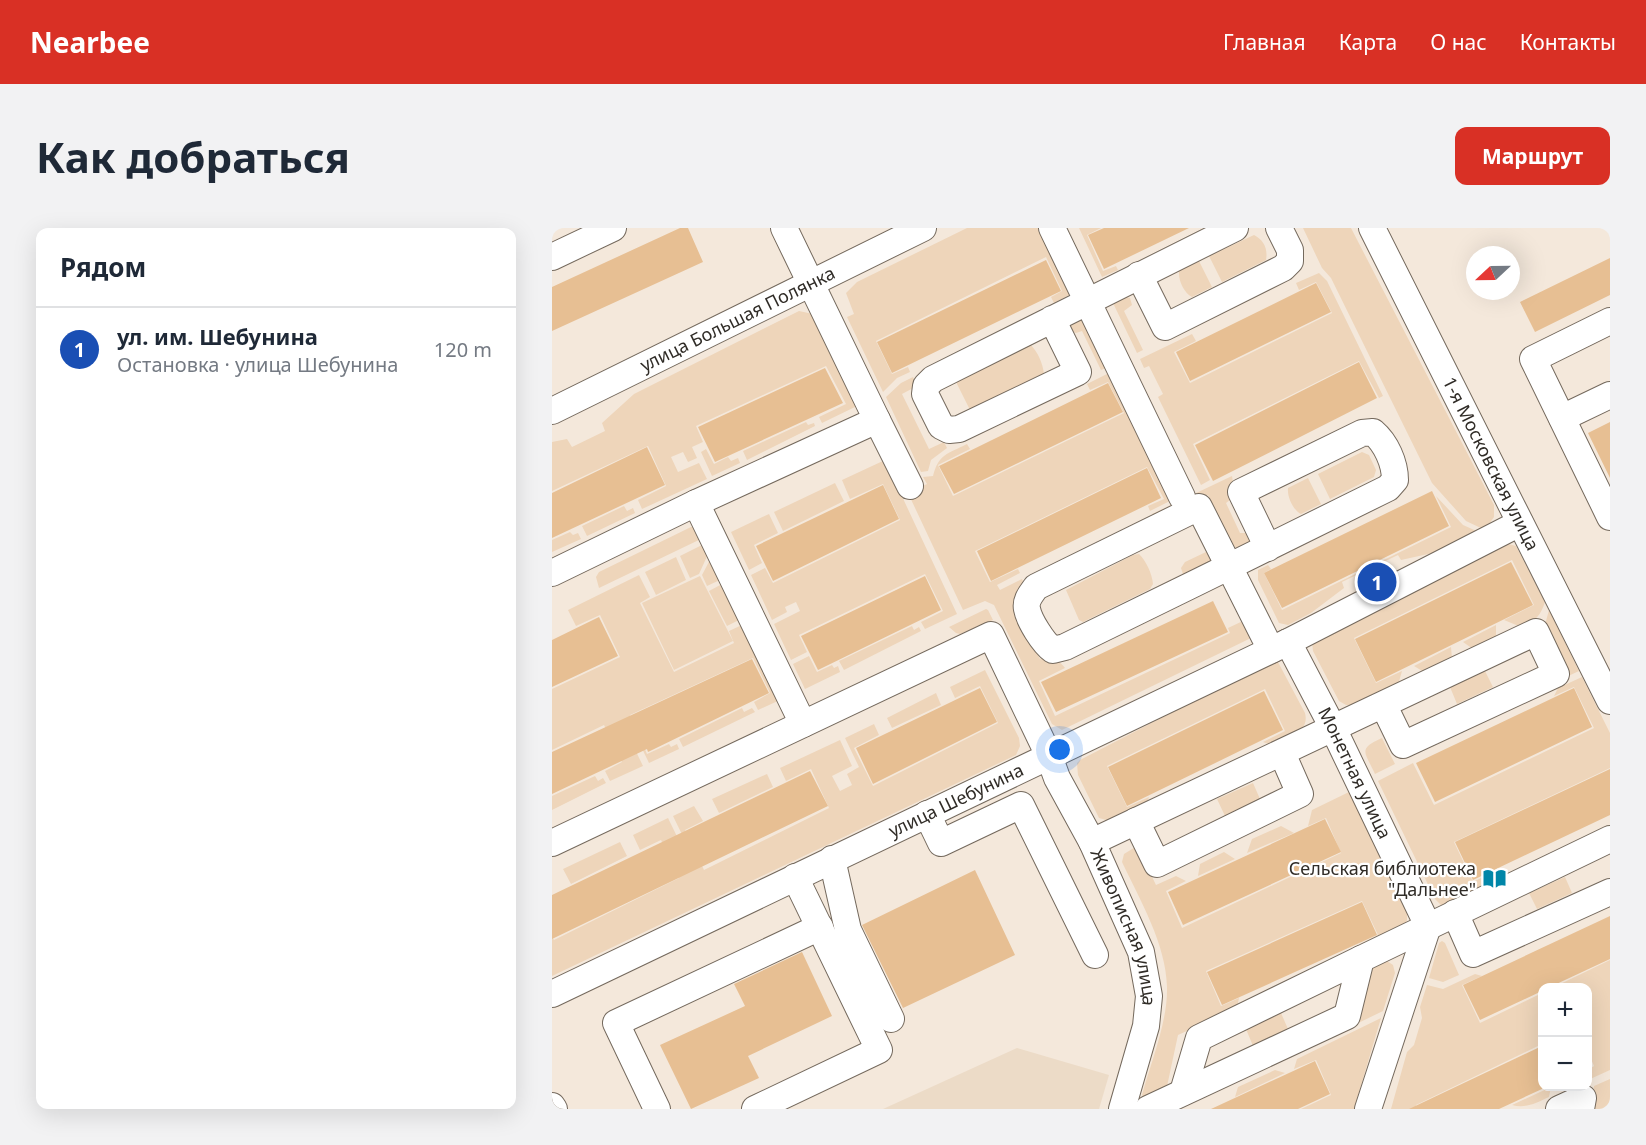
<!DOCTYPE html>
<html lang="ru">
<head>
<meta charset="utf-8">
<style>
	:root { --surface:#fff; --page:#f2f2f3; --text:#1f2937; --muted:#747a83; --line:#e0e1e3; --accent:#d93025 }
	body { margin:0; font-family:"Noto Sans",sans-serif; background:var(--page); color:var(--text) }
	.controls { position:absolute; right:18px; bottom:18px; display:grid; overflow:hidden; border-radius:12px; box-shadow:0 6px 24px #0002 }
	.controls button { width:54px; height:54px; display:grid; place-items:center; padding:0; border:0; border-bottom:2px solid var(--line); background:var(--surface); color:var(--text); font:30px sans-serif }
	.compass { position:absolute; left:914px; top:18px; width:54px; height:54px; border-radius:50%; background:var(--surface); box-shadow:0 6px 24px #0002; rotate:248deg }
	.you { position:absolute; left:508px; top:522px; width:21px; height:21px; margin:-15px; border:4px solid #fff; border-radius:50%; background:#1a73e8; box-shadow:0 0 0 9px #1a73e833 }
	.badge { display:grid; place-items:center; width:39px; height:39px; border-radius:50%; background:var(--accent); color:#fff; font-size:20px; font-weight:700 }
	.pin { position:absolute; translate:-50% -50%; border:3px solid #fff; box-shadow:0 2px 6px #0006 }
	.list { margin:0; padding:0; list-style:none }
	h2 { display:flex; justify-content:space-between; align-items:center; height:78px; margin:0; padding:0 24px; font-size:26px }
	h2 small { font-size:20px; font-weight:400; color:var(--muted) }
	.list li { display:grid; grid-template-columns:39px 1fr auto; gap:18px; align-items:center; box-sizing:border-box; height:84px; padding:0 24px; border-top:2px solid var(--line) }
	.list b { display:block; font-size:22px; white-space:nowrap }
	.list p { margin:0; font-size:20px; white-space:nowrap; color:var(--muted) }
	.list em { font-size:20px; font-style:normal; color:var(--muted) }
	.map { position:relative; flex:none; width:1058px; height:881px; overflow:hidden; border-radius:12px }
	header { display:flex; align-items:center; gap:36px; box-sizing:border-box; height:84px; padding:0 30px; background:var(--accent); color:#fff }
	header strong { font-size:28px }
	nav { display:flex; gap:33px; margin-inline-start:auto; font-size:21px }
	.intro { display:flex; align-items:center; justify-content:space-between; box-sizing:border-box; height:144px; padding:0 36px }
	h1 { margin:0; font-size:42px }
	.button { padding:15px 27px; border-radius:12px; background:var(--accent); color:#fff; font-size:21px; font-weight:700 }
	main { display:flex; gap:36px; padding:0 36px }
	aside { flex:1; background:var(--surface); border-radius:12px; box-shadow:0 6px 24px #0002 }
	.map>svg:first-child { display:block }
	.built { fill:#ecdbc7 }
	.green { fill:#eed5ba }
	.building { fill:#e7bf93 }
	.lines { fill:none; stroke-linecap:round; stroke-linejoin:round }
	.minor-casing { stroke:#74695d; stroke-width:28 }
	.minor { stroke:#fff; stroke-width:26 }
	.labels { text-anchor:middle; stroke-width:4.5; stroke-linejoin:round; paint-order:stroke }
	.street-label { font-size:18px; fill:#302c27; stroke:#fff }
	.poi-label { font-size:18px; fill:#302c27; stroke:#fff; text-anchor:end }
</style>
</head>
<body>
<header>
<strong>Nearbee</strong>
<nav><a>Главная</a><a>Карта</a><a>О нас</a><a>Контакты</a></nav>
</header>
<div class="intro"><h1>Как добраться</h1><a class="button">Маршрут</a></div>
<main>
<aside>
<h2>Рядом<small></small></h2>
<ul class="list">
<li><span class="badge" style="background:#1a4fb4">1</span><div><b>ул. им. Шебунина</b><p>Остановка · улица Шебунина</p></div><em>120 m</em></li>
</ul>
</aside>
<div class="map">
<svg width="1058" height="881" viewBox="0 0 1058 881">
	<rect width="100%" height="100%" fill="#f4e8db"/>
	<path class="built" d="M465 820 557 847 547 881H331Z"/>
	<path class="green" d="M415 0H487L519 66 502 75 499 69 510 63 494 29 324 113 340 146 356 139 358 144 345 150 331 164 295 89 302 86 294 65 305 54Z
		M527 0H549L535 7 551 43 564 38 566 42 550 49Z
		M751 0H799L942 277V289L933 302 914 293 880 255 779 50 770 40Z
		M702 7C712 12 716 21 714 32L670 54 657 28Z
		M647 33 660 59 640 69C632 65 626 52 627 43Z
		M767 45 775 53 831 168 827 170 807 133 641 216 658 252 649 257 606 169 611 166 597 138 592 140 588 131 640 106 644 113 622 124 638 155 780 85 764 54 747 62 744 55Z
		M574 69 578 70 580 77 572 83 591 122 585 125 561 75Z
		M247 83 261 86 305 178 270 195 267 189 294 176 274 138 144 198 151 214 140 219 145 230 136 234 131 224 119 229 126 244 147 235 155 251 90 281 86 272 114 258 96 218 0 263V214L15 211 20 219 53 203 50 195 82 166Z
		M535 87 559 138 549 142 530 103 524 105 516 102 519 95Z
		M478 116C486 124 491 136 492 146L418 182 405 156V152Z
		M561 143 622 271 598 283 596 278 612 271 595 239 423 323 438 354 466 341 468 345 445 357 448 362 470 351 472 356 462 379 488 431C499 429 506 431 513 440L487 453 503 488 678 405 676 400 693 392 699 410 510 502 500 496 442 377 433 373 411 382 356 265 375 256 371 249 381 248C387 225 396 226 415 216L418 221 386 237 401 268 572 185 556 154 538 162 535 156Z
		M361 149 365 158 350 166 377 221 392 214 395 220 379 232 376 243 369 244 334 169 349 155Z
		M254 194 256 197 262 195 263 198 195 232 191 223Z
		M154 221 162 236 176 229 179 233 186 230 188 235 160 248 149 224Z
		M810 224 817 227 824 242 822 249 778 271 766 246Z
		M333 232 405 386 373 401 369 394 391 383 373 346 247 407 255 424 239 432 222 396 248 383 244 374 233 379 235 384 220 392 199 347 213 340 221 355 348 292 331 256 298 271 290 252Z
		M680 248 683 268 674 275 688 305H696L703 313 687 322 682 318 656 267 603 292 600 286Z
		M756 250 769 276 749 286C741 282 735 269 736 260Z
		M283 255 292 273 231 303 222 284Z
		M884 268 911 297 929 305 894 322 849 332 846 327 790 354 792 360 759 385 736 397 727 395 706 352V342L716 337 719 341 712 345 730 382 899 299Z
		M72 278 75 283 81 280 83 285 35 308 30 298Z
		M217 286 226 305 202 317 210 335 197 342 179 304Z
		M139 299H142L151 310 47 360 44 349 47 344Z
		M18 304 21 307 26 305 29 311 0 324V312Z
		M154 315 157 324 147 346 138 350 128 328Z
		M956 316 964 318 993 374C988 389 983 393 969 399L952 392 982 377 960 332 802 410 824 455 850 443 846 457 801 477H794L787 473 761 423 760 414 763 411Z
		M654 324H658L663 332 632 349 629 340 633 334Z
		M587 326C594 333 600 345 601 356L598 361 537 391 531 394 527 392 514 362 581 327Z
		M160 328 170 351 155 358 150 347Z
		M124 329 134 352 104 367 93 344Z
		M87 347 98 369 88 375 122 444 182 415 177 403 192 396 228 472 206 482 202 474 218 465 201 430 78 487 95 526 117 516 119 519 125 516 127 521 97 535 83 506 77 509 91 538 58 553 53 543 70 534 52 497 0 522V461L68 429 48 387 24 398 16 382Z
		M148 348 181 413 122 442 90 375Z
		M172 355 189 391 175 398 157 363Z
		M434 381 436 382 441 392 408 406 404 405 397 399Z
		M997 382 1027 443 1012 450 988 402 994 393Z
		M944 397V410L921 421 911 414Z
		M360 398 362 402 367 399 369 403 292 442 287 433Z
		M899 419 900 431 872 444 862 438Z
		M257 428 265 444 280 437 282 440 286 438 288 444 253 461 241 436Z
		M721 432 726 434 753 485C758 504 736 510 722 518L711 514 733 503 713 461 555 538 575 579 597 569 593 580 558 593 547 590 526 547 525 535 528 532Z
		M433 442 467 510 468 518 464 527 0 748V709L2 712 127 650 109 612 88 622 81 607 116 590 135 629 140 627 121 588 142 578 151 593 133 602 152 642 277 580 259 541 234 553 228 540 288 512 300 538 280 548 288 563 300 557 295 546 307 539 293 510 322 496 327 507 302 520 321 558 446 495 428 458 403 470 398 459Z
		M933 443 941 459 905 476 898 459Z
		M1030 449 1058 505V540L902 614 921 654 949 640 948 646 897 678H890L883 671 826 553 861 535 882 577 1042 500 1022 459 1002 468 1006 460Z
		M384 465 389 477 340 500 335 490Z
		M190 480 192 484 200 480 203 484 131 519 127 511Z
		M830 510 843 536 823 546C813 524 805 521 830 510Z
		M215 546 221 559 167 585 160 571Z
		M43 548 46 553 51 550 54 555 0 582V568Z
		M701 555 708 571 673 588 665 571Z
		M797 564 855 684V692L852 699 814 719 808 716 826 707 810 673 654 743 669 778 687 770 685 780 626 807 614 863 593 870 590 867C599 834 616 793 615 759 614 716 588 672 570 634L572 626 585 618 604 657 624 648 634 653 614 663 630 700 789 625 774 590 756 598 760 582Z
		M729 598 742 605 695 625 700 611Z
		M68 614 75 628 19 656 11 641Z
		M672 624 683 631 646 648 648 636Z
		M1013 649 1020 665 985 681 977 665Z
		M890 713 893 715 907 747 891 754 877 750 887 715Z
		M1058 732V842L1036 852V842L1042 838 1036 824V760L1002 759Z
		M835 733 841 737 843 745 831 783 798 799 816 742 826 735Z
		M923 746 930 748 910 757 928 795 990 765V816L864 877 865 881H839L855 824 862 817 870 790 868 779 875 757 891 761Z
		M729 785 736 801 701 818 694 801Z
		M829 790 802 881H749L779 867 764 832 742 841 745 831Z
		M723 842 733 845 683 869 686 859Z
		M1058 851V881H1038L1042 858Z
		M999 859 997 869C984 875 973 881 960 877Z"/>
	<path class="building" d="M128 0H136L151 34 0 103V59Z
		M552 0H637L552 41 536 7Z
		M1058 30V67L983 104 968 74Z
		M494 32 509 63 340 145 325 114Z
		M764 55 779 84 638 153 624 124Z
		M807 134 825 170 661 253 643 217Z
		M273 140 291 175 163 234 146 199Z
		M556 155 571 184 402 266 387 238Z
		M1058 194V250L1036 205Z
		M95 219 113 257 0 310V265Z
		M595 240 609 270 439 353 425 323Z
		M331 257 347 291 221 353 204 318Z
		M880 263 897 298 730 380 712 345Z
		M959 334 981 377 824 454 803 411Z
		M373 348 389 382 266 442 249 408Z
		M661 373 676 404 504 484 489 454Z
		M47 389 66 428 0 459V412Z
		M200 431 217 465 96 524 95 521 0 566V524Z
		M428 460 445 494 321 556 304 520Z
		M1022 460 1040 499 883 574 864 535Z
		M712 463 731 502 575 578 556 539Z
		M1058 541V587L921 652 903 614Z
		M258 543 276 578 0 711V667Z
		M773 591 789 624 631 697 616 664Z
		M423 642 463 727 351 780 310 697Z
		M810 674 825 707 670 777 655 744Z
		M1058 688V731L998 759H990V763L928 792 911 757Z
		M250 724 280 788 196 828 207 850 139 881 108 817 193 778 182 756Z
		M990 818V861L947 881H857Z
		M763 833 778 866 746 881H659Z"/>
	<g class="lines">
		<defs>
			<g id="minor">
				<path d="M500 0 630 269"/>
				<path id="s1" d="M820 0 1058 473"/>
				<path d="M0 29 61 0"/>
				<path d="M587 47 613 99 731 40 738 33V22L727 0"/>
				<path d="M500 91 526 144 407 201 397 202 389 198 373 166 374 158 381 151 683 0"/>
				<path d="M1058 93 981 131 1058 289"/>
				<path id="s2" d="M0 183 371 0"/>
				<path d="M1010 190 1058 167"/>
				<path d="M325 192 358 258"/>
				<path d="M144 275 251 496"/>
				<path d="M716 320 689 264 810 205 821 204C834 215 843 235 843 252L836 260C728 314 621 366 513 419L501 422C491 415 477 392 475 381 473 372 480 365 484 359L647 279 719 422"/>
				<path d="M0 345 144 275 325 192 232 0"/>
				<path id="s3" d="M736 414 781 500 876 698 816 881"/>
				<path d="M375 586 389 615 469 577 543 727"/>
				<path d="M584 593 605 636 748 566 730 525"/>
				<path d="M540 614 984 404 1004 446 851 517 832 478"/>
				<path id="s4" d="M0 615 439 407 497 528 505 550 540 614 589 724 597 768 594 798 570 881"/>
				<path d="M280 631 296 702 339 791"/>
				<path d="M903 685 921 726 1058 664"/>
				<path id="s5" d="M0 766 736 414 968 295"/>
				<path d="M631 864 647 810 809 731"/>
				<path d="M0 878 2 881"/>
				<path d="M105 881 64 795 268 699"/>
				<path d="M203 881 327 822 243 649"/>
				<path d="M596 881 795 788 809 731 1058 611"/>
				<path d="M1007 881 1031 870 1029 881"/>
			</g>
		</defs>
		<use href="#minor" class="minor-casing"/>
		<use href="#minor" class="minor"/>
	</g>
	<defs>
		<symbol id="library-bare" viewBox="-9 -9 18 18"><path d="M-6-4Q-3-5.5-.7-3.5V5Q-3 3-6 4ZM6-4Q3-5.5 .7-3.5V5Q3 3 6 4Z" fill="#0086a8" stroke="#fff" stroke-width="2.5" paint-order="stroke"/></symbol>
	</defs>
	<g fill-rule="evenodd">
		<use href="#library-bare" x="926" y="634" width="33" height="33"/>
	</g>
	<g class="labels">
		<g class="street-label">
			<text dy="6" stroke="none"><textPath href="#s2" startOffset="207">улица Большая Полянка</textPath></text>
			<text dy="6" stroke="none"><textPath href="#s1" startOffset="264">1-я Московская улица</textPath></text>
			<text dy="6" stroke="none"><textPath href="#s3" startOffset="147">Монетная улица</textPath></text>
			<text dy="6" stroke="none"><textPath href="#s5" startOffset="448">улица Шебунина</textPath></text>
			<text dy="6" stroke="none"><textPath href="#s4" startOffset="808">Живописная улица</textPath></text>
		</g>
		<g class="poi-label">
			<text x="924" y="647">Сельская библиотека<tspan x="924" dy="21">"Дальнее"</tspan></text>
		</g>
	</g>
</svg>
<div class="controls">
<button>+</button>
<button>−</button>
</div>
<svg class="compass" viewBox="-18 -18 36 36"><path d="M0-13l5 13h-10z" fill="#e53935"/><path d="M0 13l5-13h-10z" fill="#747a83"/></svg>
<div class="you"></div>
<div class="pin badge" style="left:825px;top:354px;background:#1a4fb4">1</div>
</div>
</main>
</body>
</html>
